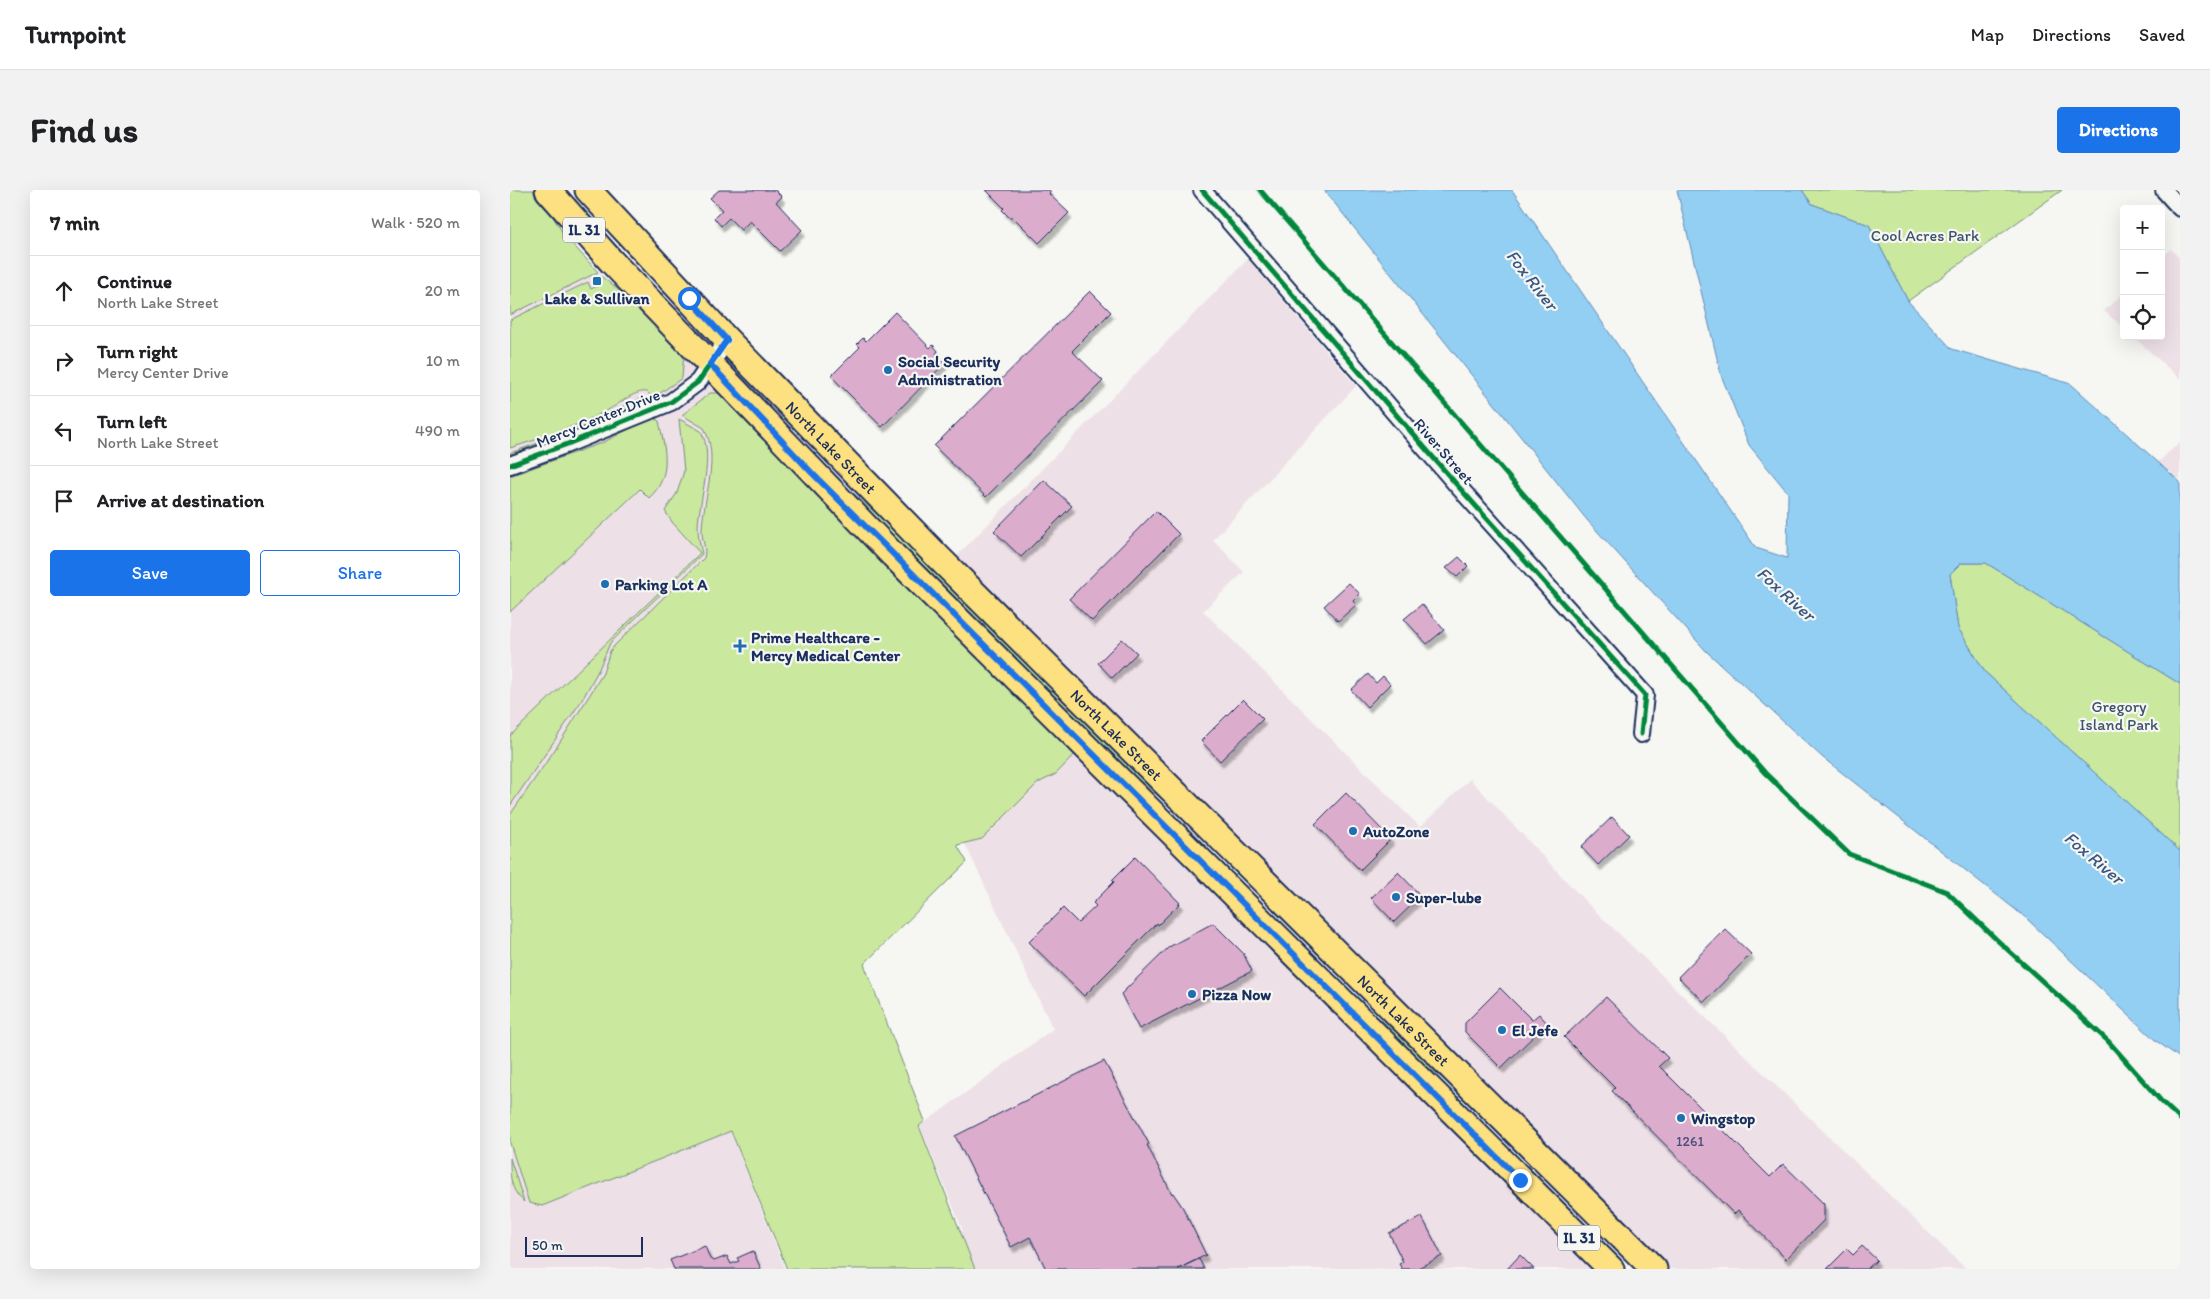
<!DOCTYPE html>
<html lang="en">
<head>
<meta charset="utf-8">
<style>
	:root { --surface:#fff; --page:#f2f2f2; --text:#202124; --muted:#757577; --line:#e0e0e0; --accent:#1a73e8 }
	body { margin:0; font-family:Itim,sans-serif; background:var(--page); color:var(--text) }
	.controls { position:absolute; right:15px; top:15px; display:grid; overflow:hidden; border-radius:5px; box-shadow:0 5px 20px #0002 }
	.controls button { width:45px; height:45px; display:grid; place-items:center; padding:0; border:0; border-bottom:1px solid var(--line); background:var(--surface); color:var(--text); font:25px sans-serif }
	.scale { position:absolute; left:15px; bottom:12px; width:118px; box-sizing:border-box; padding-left:5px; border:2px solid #1b2f5e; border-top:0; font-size:14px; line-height:18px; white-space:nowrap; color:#1b2f5e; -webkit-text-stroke:4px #f6f6f2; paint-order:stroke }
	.stop { position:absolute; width:15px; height:15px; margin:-11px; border:4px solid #1a73e8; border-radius:50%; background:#fff }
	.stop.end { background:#1a73e8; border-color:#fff; box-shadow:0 1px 5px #0008 }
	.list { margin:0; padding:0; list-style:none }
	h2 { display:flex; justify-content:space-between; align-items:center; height:65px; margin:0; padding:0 20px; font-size:21px }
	h2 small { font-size:16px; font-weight:400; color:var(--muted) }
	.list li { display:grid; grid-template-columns:32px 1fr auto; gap:15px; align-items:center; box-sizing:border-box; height:70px; padding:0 20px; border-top:1px solid var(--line) }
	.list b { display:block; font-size:19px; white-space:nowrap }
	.list p { margin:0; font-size:16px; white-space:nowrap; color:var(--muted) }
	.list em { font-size:16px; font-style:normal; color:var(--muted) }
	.actions { display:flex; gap:10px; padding:15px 20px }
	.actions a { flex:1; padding:11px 0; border:1px solid var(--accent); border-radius:5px; text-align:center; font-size:18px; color:var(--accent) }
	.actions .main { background:var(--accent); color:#fff }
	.icon { flex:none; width:28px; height:28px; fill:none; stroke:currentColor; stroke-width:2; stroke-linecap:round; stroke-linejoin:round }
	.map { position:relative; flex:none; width:1670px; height:1079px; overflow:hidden; border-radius:5px }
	header { display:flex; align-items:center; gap:30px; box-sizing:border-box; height:70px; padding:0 25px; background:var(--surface); border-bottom:1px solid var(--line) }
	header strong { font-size:24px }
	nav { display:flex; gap:28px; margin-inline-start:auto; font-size:18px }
	.intro { display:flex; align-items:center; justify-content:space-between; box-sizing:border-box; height:120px; padding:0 30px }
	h1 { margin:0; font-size:35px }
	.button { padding:12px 22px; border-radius:5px; background:var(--accent); color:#fff; font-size:18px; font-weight:700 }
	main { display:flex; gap:30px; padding:0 30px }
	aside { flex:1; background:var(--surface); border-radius:5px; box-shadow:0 5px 20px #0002 }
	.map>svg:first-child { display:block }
	.built { fill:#eee0e7 }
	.green { fill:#cbe89f; stroke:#738c7e }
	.water { fill:#93cef3; stroke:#638eb7 }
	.building { fill:#dcaccd; stroke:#1b2f5e; filter:url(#shadow) }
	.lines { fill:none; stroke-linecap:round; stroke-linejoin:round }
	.street-casing { stroke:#1b2f5e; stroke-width:20 }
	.primary-casing { stroke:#1b2f5e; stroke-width:29 }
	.street { stroke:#f6f6f2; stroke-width:16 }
	.primary { stroke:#fde080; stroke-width:25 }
	.cycleway-casing { stroke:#f6f6f2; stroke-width:8 }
	.cycleway { stroke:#00873e; stroke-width:5 }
	.route { stroke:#1a73e8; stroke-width:6 }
	.poi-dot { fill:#1f6fb2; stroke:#f6f6f2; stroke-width:2 }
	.labels { text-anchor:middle; stroke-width:4.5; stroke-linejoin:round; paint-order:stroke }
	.number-label { font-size:14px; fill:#4b4e7a }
	.shield { fill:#f6f6f2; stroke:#5d6b8a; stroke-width:1 }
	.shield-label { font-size:15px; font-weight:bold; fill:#1b2f5e }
	.park-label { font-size:16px; fill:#3e546b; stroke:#f6f6f2 }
	.poi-label { font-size:16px; font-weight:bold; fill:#1b2f5e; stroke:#f6f6f2; text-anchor:start }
	.street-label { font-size:16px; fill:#1b2f5e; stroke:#f6f6f2 }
	.water-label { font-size:18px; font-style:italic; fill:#395783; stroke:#f6f6f2 }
</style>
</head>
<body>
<header>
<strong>Turnpoint</strong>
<nav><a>Map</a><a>Directions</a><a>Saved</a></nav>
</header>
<div class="intro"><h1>Find us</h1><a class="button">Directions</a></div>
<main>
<aside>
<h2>7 min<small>Walk · 520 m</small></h2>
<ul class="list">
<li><svg class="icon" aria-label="ahead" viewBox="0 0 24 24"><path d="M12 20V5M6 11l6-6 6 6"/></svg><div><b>Continue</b><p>North Lake Street</p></div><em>20 m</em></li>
<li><svg class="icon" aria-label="right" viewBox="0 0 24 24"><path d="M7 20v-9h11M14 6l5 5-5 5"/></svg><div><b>Turn right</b><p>Mercy Center Drive</p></div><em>10 m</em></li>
<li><svg class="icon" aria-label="left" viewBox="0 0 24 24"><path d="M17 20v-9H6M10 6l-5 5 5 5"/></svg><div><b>Turn left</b><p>North Lake Street</p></div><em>490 m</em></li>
<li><svg class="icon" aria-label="arrive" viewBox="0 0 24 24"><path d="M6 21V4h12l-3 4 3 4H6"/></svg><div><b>Arrive at destination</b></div></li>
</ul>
<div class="actions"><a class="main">Save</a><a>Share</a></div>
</aside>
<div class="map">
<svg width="1670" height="1079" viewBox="0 0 1670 1079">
	<defs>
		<filter id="shadow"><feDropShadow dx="3" dy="5.5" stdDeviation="1" flood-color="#0004"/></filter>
	</defs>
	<rect width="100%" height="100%" fill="#f6f6f2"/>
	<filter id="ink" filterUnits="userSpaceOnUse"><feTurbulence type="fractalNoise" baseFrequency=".02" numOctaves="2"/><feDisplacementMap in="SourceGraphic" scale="10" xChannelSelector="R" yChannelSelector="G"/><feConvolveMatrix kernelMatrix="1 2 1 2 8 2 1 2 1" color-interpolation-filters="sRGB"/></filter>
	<g filter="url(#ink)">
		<path class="built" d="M0 0H25L33 9 55 44 96 90 125 114 1086 1079H361L453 1041 410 936 543 839 446 635 233 836 221 942 275 1079H0Z
			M1661 59 1670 69V189L1623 146H1651V68Z
			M738 69 846 196 703 350 734 382 693 421 910 637 960 589 1077 713 1456 1079H1157L443 370Z
			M1614 103V138L1594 121Z
			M1670 252V290L1648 272Z"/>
		<path class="green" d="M0 0H24L33 10 54 45 88 82 0 125Z
			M1292 0H1552L1398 111 1359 35 1302 14Z
			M91 86 127 115 174 163 172 188 143 208 137 202C124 200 110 214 98 220 67 236 33 248 0 258V130L78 92 81 99 87 96 84 89Z
			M200 203H213L567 562 546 584 528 593 472 649 447 655 457 672 354 774 415 931 409 936 465 1079H277L221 941 32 1016 19 1013 0 953V625L48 555 79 506 93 483 100 461 105 455 194 368C197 358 191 348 192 338 194 306 210 267 194 238L172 225Z
			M134 207 138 211 62 244 0 265V263L45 247Z
			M142 227 149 231C155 259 163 286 139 308L130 299 0 422V286L94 252Z
			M169 229 191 241C205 267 189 309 188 337 188 346 190 355 192 364L100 453 89 479 72 510 0 616V546L190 363 162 332 155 321 167 303 174 281Z
			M326 288 399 352 711 662 708 664 660 616 610 574 503 472Z
			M1451 373H1476L1670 494V661L1475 482 1448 438 1440 384Z
			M844 807 900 854 1025 974 1022 977 940 894 907 869Z
			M0 968 14 1012C0 999 0 988 0 968Z"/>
		<path class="water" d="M814 0H1002L1246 358 1277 368 1278 303 1239 255 1211 185 1167 0H1292L1302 14 1359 35 1398 111 1442 159 1561 194 1670 292V494L1476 373H1451L1440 384 1448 438 1475 482 1670 661V868L1645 850 1516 728 1312 567 1197 462 1077 330Z"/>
		<path class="building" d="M209 0H265L272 7 266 12 292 40 270 61 240 31 231 40 219 28 211 36 204 28 212 20 200 8Z
			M476 0H539L541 2 539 4 559 23 529 53 502 26 500 28 492 20 494 18Z
			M580 101 601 122 562 161 593 191 476 307 424 256Z
			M385 122 420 158 423 155 428 161 426 164 435 173 372 237 321 186 350 157 347 154 353 148 356 151Z
			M534 290 562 316 511 367 484 341Z
			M646 321 669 344 582 431 559 409Z
			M949 367 958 376 947 387 936 378Z
			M839 393 850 404 843 411 846 415 828 431 814 416Z
			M912 414 934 440 917 454 894 429Z
			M612 449 627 463 602 488 588 473Z
			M858 484 866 493 873 486 880 494 857 517 841 500Z
			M733 509 753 529 710 571 691 551Z
			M836 603 881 649 850 680 805 634Z
			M1102 627 1119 645 1088 675 1071 657Z
			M625 667 670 713 648 735 647 733 574 806 519 752 553 718 568 733 586 716 583 713 604 692 602 690Z
			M888 682 911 706 884 732 861 708Z
			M703 733 733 763 742 781 629 839 611 804 659 757Z
			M1215 739 1241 764 1194 812 1168 787Z
			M990 798 1022 830 1029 824 1037 833 991 878 955 842V833Z
			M1096 807 1158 868 1149 876 1260 987 1273 974 1314 1014V1030L1276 1069 1228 1020 1224 1024 1102 901 1105 898 1054 847Z
			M594 871 639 954 637 955 662 1004 663 1003 673 1018 696 1065 668 1079H536L520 1047 501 1057 445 946Z
			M912 1027 932 1066 906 1079H892L889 1074 893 1072 879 1043Z
			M195 1056 200 1069 204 1071 217 1066 221 1074 229 1071 227 1068 243 1061 251 1079H164L160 1070Z
			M1352 1056 1367 1070 1357 1079H1317L1337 1059 1343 1065Z
			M1010 1065 1024 1079H997Z
			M689 1069 694 1079H668Z"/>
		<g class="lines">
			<defs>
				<path id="street" d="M692 0 947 295 1135 505 1131 544
					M1654 0 1670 18
					M0 275 55 255 161 212 188 192 217 150"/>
				<g id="primary">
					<path d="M38 0 102 72 383 365 1101 1079"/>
					<path id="s1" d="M78 0 217 150 429 368 1144 1079"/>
				</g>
			</defs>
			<use href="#street" class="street-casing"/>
			<use href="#primary" class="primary-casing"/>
			<use href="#street" class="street"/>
			<use href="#primary" class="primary"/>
			<defs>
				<path id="cycleway" d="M692 0 947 295 1135 505 1131 544
					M750 0 1255 583 1339 664 1437 702 1487 750 1598 851 1651 911 1670 929
					M0 275 55 255 161 212 188 192 217 150"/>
			</defs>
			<use href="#cycleway" class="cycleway-casing"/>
			<use href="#cycleway" class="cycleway"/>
		</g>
	</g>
	<g class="lines" filter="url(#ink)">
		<path class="route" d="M179 108 217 150 200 174 302 283 1010 990"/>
	</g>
	<g class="poi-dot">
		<rect x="82" y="86" width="10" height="10" rx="2.5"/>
		<circle cx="378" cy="180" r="5"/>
		<circle cx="95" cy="394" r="5"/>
		<path d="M227.5 448.5h5v5h5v5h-5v5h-5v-5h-5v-5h5z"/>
		<circle cx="843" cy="641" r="5"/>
		<circle cx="886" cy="707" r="5"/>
		<circle cx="682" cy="804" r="5"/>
		<circle cx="992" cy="840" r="5"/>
		<circle cx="1171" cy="928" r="5"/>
	</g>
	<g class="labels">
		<g class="number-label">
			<text x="1180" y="956">1261</text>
		</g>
		<g class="shield">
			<rect x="53" y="27.5" width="42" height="25" rx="4"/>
			<rect x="1048" y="1035.5" width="42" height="25" rx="4"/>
		</g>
		<g class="shield-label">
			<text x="74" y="45">IL 31</text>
			<text x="1069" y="1053">IL 31</text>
		</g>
		<g class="park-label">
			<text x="1415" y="51">Cool Acres Park</text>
			<text x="1609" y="522">Gregory<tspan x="1609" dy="18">Island Park</tspan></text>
		</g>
		<g class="poi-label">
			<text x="87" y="114" text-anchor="middle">Lake &amp; Sullivan</text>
			<text x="388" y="177">Social Security<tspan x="388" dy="18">Administration</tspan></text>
			<text x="105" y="400">Parking Lot A</text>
			<text x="241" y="453">Prime Healthcare -<tspan x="241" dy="18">Mercy Medical Center</tspan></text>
			<text x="853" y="647">AutoZone</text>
			<text x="896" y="713">Super-lube</text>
			<text x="692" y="810">Pizza Now</text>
			<text x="1002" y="846">El Jefe</text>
			<text x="1181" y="934">Wingstop</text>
		</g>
		<g class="street-label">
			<text transform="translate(88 228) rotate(-22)" y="6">Mercy Center Drive</text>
			<text dy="6" stroke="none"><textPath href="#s1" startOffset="354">North Lake Street</textPath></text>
			<text transform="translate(934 261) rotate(49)" y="6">River Street</text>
			<text dy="6" stroke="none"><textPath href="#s1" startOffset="759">North Lake Street</textPath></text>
			<text dy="6" stroke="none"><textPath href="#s1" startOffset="1164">North Lake Street</textPath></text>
		</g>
		<g class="water-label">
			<text transform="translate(1022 90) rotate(52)" y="6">Fox River</text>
			<text transform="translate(1276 404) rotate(42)" y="6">Fox River</text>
			<text transform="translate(1584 668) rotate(40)" y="6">Fox River</text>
		</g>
	</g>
</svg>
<div class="controls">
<button>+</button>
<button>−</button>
<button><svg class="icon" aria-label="locate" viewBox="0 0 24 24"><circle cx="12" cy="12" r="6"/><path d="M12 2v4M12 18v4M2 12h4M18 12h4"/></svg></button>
</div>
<div class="scale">50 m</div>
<div class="stop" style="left:179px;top:108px"></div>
<div class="stop end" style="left:1010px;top:990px"></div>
</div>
</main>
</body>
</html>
